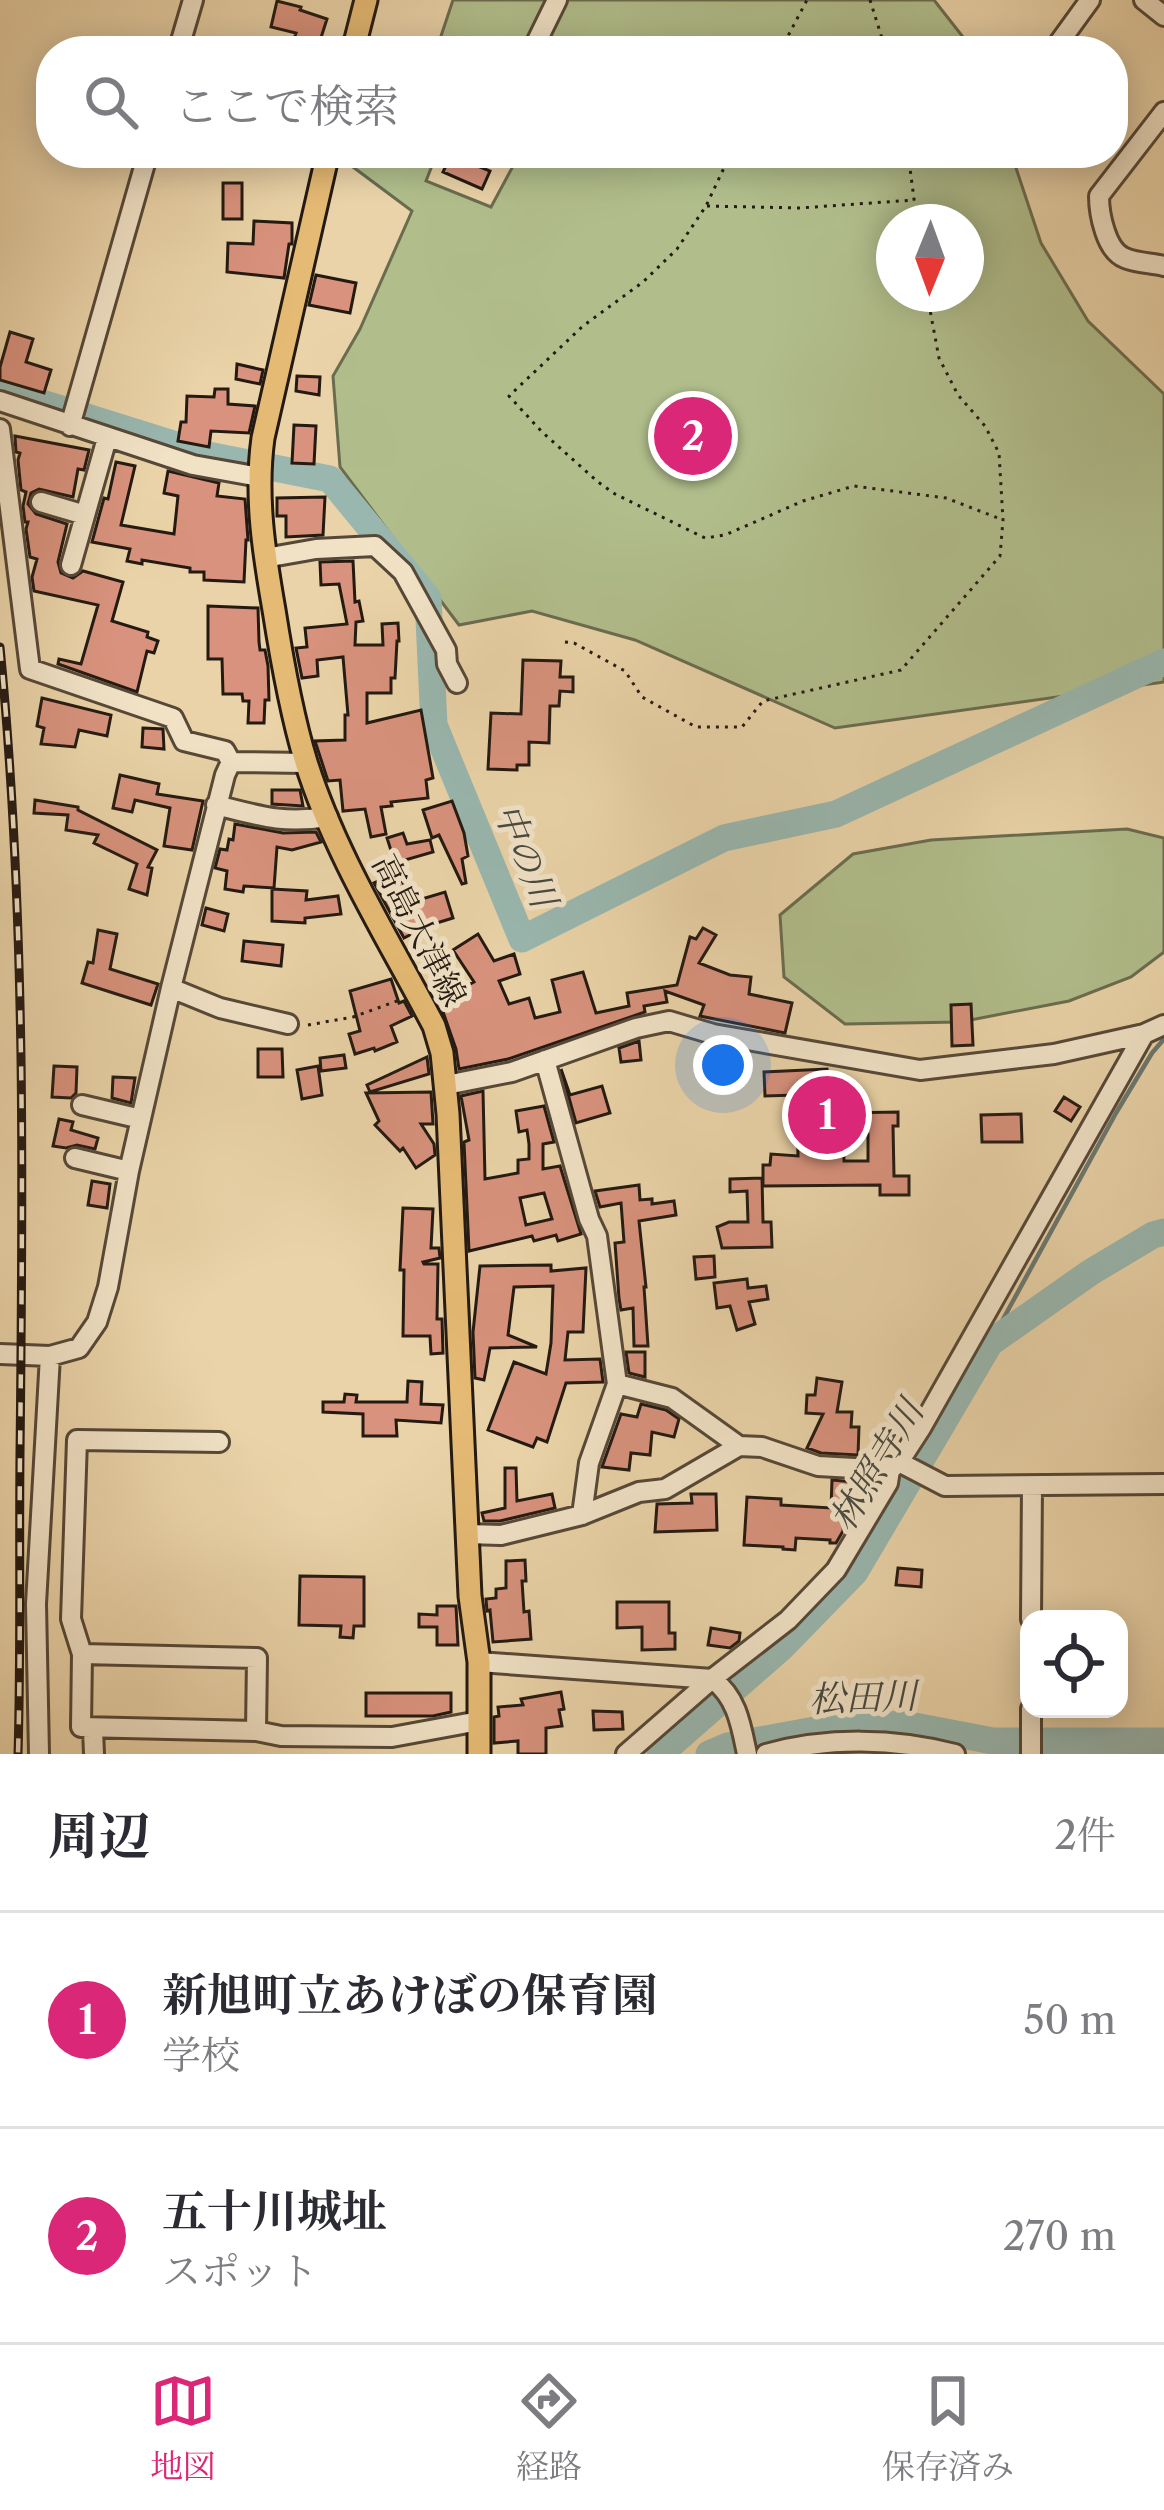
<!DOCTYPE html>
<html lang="ja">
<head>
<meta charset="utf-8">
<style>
	:root { --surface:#fff; --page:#f7f7f7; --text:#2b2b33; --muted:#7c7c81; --line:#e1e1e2; --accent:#db2777 }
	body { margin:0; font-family:"Libre Caslon Text","Noto Serif JP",serif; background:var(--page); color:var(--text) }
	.controls { position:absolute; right:36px; bottom:36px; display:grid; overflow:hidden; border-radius:24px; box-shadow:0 6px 30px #0003 }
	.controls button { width:108px; height:108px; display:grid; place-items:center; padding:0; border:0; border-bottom:3px solid var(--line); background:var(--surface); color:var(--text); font:60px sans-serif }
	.compass { position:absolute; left:876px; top:204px; width:108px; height:108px; border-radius:50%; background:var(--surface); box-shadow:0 6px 30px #0003; rotate:181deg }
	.you { position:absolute; left:723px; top:1065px; width:42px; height:42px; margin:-30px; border:9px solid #fff; border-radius:50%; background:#1a73e8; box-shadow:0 0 0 18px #1a73e833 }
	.badge { display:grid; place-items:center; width:78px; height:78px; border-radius:50%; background:var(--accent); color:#fff; font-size:39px; font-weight:700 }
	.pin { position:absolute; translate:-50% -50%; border:6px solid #fff; box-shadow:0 3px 12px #0006 }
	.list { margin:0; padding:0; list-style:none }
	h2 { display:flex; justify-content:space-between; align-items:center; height:156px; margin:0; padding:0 48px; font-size:51px }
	h2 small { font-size:39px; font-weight:400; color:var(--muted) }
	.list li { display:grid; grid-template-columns:78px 1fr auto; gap:36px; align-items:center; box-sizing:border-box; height:216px; padding:0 48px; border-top:3px solid var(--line) }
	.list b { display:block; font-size:45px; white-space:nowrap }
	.list p { margin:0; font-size:39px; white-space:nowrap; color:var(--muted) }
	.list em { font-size:39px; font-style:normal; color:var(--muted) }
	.icon { flex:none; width:66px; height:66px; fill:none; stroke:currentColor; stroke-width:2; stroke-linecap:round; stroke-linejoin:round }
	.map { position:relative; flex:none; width:1164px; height:1754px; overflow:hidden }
	.search { position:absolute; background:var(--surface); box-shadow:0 6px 30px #0003; left:36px; right:36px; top:36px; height:132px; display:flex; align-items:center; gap:30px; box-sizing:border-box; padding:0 42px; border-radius:48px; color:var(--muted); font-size:45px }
	.sheet { height:588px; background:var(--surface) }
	nav { display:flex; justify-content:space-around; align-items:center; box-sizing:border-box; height:168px; border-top:3px solid var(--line); background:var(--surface); font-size:33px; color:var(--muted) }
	nav a { display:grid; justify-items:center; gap:6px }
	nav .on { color:var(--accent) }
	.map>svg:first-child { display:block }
	.green { fill:#b1be8c; stroke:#6a6c4f; stroke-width:3; fill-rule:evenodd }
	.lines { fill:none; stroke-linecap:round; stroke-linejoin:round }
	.stream { stroke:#6a7870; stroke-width:4.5 }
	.river { stroke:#99b7af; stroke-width:27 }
	.building { fill:#d8927d; stroke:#241a12; stroke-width:3; fill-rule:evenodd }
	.minor-casing { stroke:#564838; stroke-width:24 }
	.major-casing { stroke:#241a12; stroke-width:27 }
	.path { stroke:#241a12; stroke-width:3; stroke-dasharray:3 6; stroke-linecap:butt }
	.minor { stroke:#f1e2c6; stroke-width:18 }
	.major { stroke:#e5ba74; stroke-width:21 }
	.rail-casing { stroke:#241a12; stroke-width:9 }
	.rail { stroke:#f1e2c6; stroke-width:4.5; stroke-dasharray:14; stroke-linecap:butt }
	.labels { text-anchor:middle; stroke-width:10; stroke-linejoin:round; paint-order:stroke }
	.street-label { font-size:33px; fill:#241a12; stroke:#f1e2c6 }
	.water-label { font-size:36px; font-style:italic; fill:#474941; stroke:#f1e2c6 }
</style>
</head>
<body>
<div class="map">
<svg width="1164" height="1754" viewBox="0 0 1164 1754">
	<rect width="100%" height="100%" fill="#ead3a8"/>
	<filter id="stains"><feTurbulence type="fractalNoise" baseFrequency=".00167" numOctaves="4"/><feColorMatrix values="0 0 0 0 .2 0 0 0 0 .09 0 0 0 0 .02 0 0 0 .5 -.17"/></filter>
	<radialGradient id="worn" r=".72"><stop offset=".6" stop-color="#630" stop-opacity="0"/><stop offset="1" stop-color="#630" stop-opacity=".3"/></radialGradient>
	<path class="green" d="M453 0H934L974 51H450L441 36Z
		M342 153H437L426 181 491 207 520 153H1011L1041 243 1088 321 1164 394V682L835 728 635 640 532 611 459 625 340 467 333 376 360 329 412 211 341 158ZM966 222V294H894V222Z
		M1127 829 1164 838V952L1131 977 1069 1001 960 1022 845 1024 784 977 780 915 853 854 931 840Z"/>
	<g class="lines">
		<path class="stream" d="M990 1343 1116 1113 1152 1053 1164 1039"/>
		<path class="river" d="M0 390 208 455 330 479 428 598 434 725 522 939 724 838 836 814 1164 662
			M660 1754 782 1647 855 1572 990 1343 1091 1272 1153 1235 1164 1232
			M709 1754 728 1746 820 1729 904 1724 993 1741H1164"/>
	</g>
	<path class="building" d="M277 1 301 7 300 10 327 19 317 50 293 42 296 33 271 27Z
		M451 155 490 171 482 189 443 172Z
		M223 183H242V219H223Z
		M254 221 292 223V244H289L284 278 227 272 228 243 253 244Z
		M316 275 356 283 350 313 309 305Z
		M10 332 33 339 26 362 51 370 44 393 0 380V367Z
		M237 364 263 370 260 384 236 379Z
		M297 376 320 377 319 395 296 391Z
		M215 389H228V404L255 406 249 433 211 431 209 447 178 441 181 422H186L187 396 214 397Z
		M294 425 316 426 314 464 292 463Z
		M15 436 89 450 84 470 78 469 73 497 39 489 31 493 28 504 36 514 67 524 58 562 61 573 73 578 83 571 123 582 112 621 148 632 147 637 158 641 154 653 147 651 137 692 58 664 59 659 81 664 98 605 34 591 32 577 37 559 30 557 26 529 28 522H25L23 506 26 492 21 490 18 460 20 453 16 452Z
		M116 462 135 466 121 525 174 534 178 496 164 493 168 471 219 483 217 496 245 499 248 540H246L244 582 204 580V572H190V568L142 560V564L127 561 130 549 92 542 104 498 108 499Z
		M325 497 323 535 286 537V516H277V498Z
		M353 561 355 602 359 601 363 621 356 622 355 645H383L382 624 398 623 399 641H397L395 678H391V693H367V723L421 710 433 778 426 780 428 798 391 802 392 806 381 807 386 834 371 837 365 809 343 811 340 780 328 781 315 741 345 740V715H348L343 657 317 660 318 676 302 678 296 648 307 647 305 628 347 624 339 584 321 585 320 562Z
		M208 606 258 608 259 642 260 650H265L268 666 269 700H265L264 723H248L249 701H243L242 694H223L222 659H208Z
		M523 660 561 661 560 677H573V692L560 691 559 706H550L549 743 529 742V765H517V770L488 769 491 713 521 714Z
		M42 698 111 715 107 736 79 730 75 747 41 744 44 728 37 726Z
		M143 728 163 729 164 749 142 747Z
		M120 775 159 784 157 794 203 801 192 850 164 846 170 808 135 800 132 812 113 808Z
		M272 790H300L303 806 272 804Z
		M35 800 78 807V810L157 850 148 867 152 868 147 895 129 889 137 864 94 843 98 835 66 830 68 815 34 813Z
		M452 801 464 833 468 856 462 859 466 883 462 884 439 835 432 838 423 810Z
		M235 824 283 833 316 832 321 842 292 850 277 847 274 888 244 886 243 892 225 889 227 871 215 868 220 849 227 850 229 839 233 840Z
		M403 833 407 844 430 840 433 852 395 863 387 838Z
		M398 872 412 902 445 892 453 918 427 926 404 938 374 883Z
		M272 889 307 891 306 900 338 896 341 914 305 918V923L272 921Z
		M206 908 228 914 224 931 202 925Z
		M703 928 716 935 699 963 730 975 751 977 749 994 792 1003 785 1033 700 1016 704 1005 665 991 667 1002 644 1006 645 1012 508 1059 459 1069 456 1049 442 1009 458 999 455 992 474 982 453 950 478 934 494 961 514 954 520 974 499 981 509 1004 529 998 535 1018 560 1012 552 980 583 972 596 1013 629 1006 627 993 677 985 690 937 696 939Z
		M98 930 117 934 110 969 158 984 151 1005 82 983 88 962 93 963Z
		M244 941 283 945 281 966 242 961Z
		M391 979 399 1003 404 1001 412 1016 391 1026 397 1042 375 1051 374 1048 355 1054 349 1034 360 1031 350 991Z
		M971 1004 973 1045 952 1046 951 1005Z
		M639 1041 641 1060 621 1062 619 1048Z
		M258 1049H282L283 1077H258Z
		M344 1055 346 1068 321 1071 320 1058Z
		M427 1057 429 1074 370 1092 367 1085Z
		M54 1066 77 1067 76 1093 71 1098 52 1097Z
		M318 1066 322 1095 302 1099 297 1070Z
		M561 1069 570 1095 602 1086 610 1113 576 1123Z
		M827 1069 828 1104H842L843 1113 898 1112V1126H893L894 1176H909V1195H880V1185L763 1186V1165H770L771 1154 798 1156 797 1095 765 1096 764 1072ZM843 1134H868V1161H844Z
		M113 1077 135 1078 131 1103 112 1098Z
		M483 1091 485 1179 518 1173V1160L529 1159V1144L527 1130 519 1132 516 1111 544 1106 554 1142 543 1144V1169L560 1166 581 1234 558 1241 556 1235 534 1241 532 1236 469 1251 464 1142 469 1140 461 1096ZM544 1193 552 1219 526 1225 520 1198Z
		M431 1092 433 1124H421L434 1144 435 1155 416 1168 403 1148 400 1151 375 1125 379 1121 366 1093Z
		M1064 1097 1080 1107 1071 1121 1055 1111Z
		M1021 1114 1022 1142H982L981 1115Z
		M59 1119 73 1122 71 1130 98 1138 95 1149 77 1145 66 1148 53 1146Z
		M762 1178 763 1222H771L772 1247 722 1248 717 1227 729 1222H748L747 1191 730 1192V1179Z
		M92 1181 110 1184 107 1208 88 1205Z
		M639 1185 640 1200 652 1199V1204L674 1201 676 1215 639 1221 646 1287H644L648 1346H634L633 1308 621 1310 619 1298 615 1243 624 1242 621 1203 600 1207 595 1191Z
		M403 1208 433 1209 431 1248H439L440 1258 423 1262 424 1264H438L437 1319H442L443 1353 431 1354 430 1336H403L404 1270H400Z
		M714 1256 715 1277 696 1279 694 1257Z
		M551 1265V1271L586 1268 583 1332H568L565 1360 600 1359 603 1382 566 1383 547 1442 537 1438 533 1447 488 1430 514 1362 546 1374 551 1343 553 1286 514 1287 508 1335 537 1347 490 1348 484 1380 475 1378 473 1332 480 1266Z
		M747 1279 748 1288 766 1286 768 1299 749 1302 755 1324 737 1330 730 1306 717 1308 714 1283Z
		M626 1352H645V1377L629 1373Z
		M817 1378 842 1382 837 1412H852L851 1427H859L858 1455 821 1453 807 1448 823 1414 806 1413 807 1395H815Z
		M408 1381 422 1382 421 1404 443 1405 441 1423 396 1420 397 1436H363V1414L323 1412V1402H344L345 1394 357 1395 356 1402H407Z
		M641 1404 666 1410 679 1419 674 1437 652 1432 650 1455 631 1453 629 1470 602 1467 621 1414 637 1417Z
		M505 1468H516L517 1501 552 1494 555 1508 500 1521H484L482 1513 505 1508Z
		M832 1480 854 1482 853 1515 849 1522H844L843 1531 836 1543H830V1540L796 1538 795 1550 783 1549V1547L744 1545 747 1497 781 1499V1505L831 1508Z
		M691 1494H716L717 1530 655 1532 657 1504 692 1503Z
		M525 1560 526 1581H522L524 1612 529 1611 531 1639 493 1642 490 1610 487 1611 486 1599 496 1598V1589L506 1588V1561Z
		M898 1568 922 1570 921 1587 896 1585Z
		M300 1576 364 1577V1626H354L353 1638 340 1637 341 1626 299 1625Z
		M617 1602H669V1633H675V1649L642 1650V1627L617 1628Z
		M437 1606H456L458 1645H437V1627H419V1614L437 1615Z
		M711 1628 740 1633 739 1641 730 1648 708 1645Z
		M561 1692 564 1709 559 1710 562 1726 546 1728V1754H518V1741L494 1743V1717L499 1716 498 1707 523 1705 521 1699Z
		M366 1693H451V1712L433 1716H366Z
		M593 1711 622 1712 623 1729 594 1730Z"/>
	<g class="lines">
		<defs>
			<path id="minor" d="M1144 0 1164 16
				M178 51 193 0
				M532 51 557 0
				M1053 51 1090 0
				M1164 112 1099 196C1099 214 1106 251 1125 258 1136 263 1152 263 1164 266
				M0 401 193 465 260 477
				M70 426 148 153
				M0 429 30 669 173 718 184 741 225 751 231 762
				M41 502 85 515
				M265 558 316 549 375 546 403 572 446 650 447 664 457 683
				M71 565 107 438
				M216 805C260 816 282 824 328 817
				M171 988 220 1008 288 1024
				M545 1060 589 1219 597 1236 617 1384 589 1463 582 1515
				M446 1085 512 1072 636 1028 669 1021 713 1034 920 1070 1054 1054 1144 1034 1164 1025
				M82 1105 141 1119
				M75 1158 129 1171
				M0 1354 50 1356 79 1348 97 1322 108 1287 129 1171 171 988 225 775 231 762 306 763
				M617 1384 672 1398 739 1446
				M219 1442 77 1440 71 1619 82 1654 81 1727 256 1731 281 1736 392 1737 479 1721
				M899 1462 945 1486 1164 1484
				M467 1534 501 1535 582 1515 639 1492 665 1489 739 1446 762 1447 818 1466 890 1470
				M1031 1619 1032 1486
				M82 1654 257 1658 256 1731
				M479 1662 712 1679C737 1697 741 1725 747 1754
				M93 1729 94 1754
				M39 1754 36 1604 50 1356
				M626 1754 712 1679 788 1620 836 1570 888 1483 890 1470 899 1462 921 1428 1144 1034
				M766 1754C827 1737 895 1738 955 1754
				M1031 1754V1709"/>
			<path id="major" d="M353 51 366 0
				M328 153 263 438C255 496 264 553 274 610 282 661 291 713 306 762 335 855 389 940 434 1026L442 1053 448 1114 470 1596 479 1662V1754"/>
		</defs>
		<use href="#minor" class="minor-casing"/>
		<use href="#major" class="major-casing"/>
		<path class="path" d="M870 0 886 51
			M373 43 401 51
			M780 51 807 0
			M731 153 706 206 677 249 643 282 583 326 509 396 542 432 598 482 615 494 705 538 725 535 803 501 854 486 946 498 1003 520
			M908 153 917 222
			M707 206 800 208 914 200
			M565 642 574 643 625 671 642 697 696 727H742L763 701 901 670 1000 556 1003 520 999 453 985 426 958 395 939 358 927 294
			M308 1025 353 1017 397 1001"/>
		<use href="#minor" class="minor"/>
		<use href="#major" class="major"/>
		<defs>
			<path id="rail" d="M0 647C26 915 23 1185 20 1454 19 1554 21 1654 18 1754"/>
		</defs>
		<use href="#rail" class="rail-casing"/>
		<use href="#rail" class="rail"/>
	</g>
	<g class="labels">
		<g class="street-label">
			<text transform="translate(420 930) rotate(63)" y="12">高島大津線</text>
		</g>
		<g class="water-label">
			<text transform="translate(526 855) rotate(68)" y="13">中の川</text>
			<text transform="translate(876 1465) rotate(-59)" y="13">林照寺川</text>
			<text transform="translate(863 1697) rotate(-2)" y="13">松田川</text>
		</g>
	</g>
	<rect width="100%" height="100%" filter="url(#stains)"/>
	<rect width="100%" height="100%" fill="url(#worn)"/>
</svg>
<div class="controls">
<button><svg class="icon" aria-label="locate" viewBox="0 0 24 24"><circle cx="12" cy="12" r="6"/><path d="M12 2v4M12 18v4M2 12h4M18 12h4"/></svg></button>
</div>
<svg class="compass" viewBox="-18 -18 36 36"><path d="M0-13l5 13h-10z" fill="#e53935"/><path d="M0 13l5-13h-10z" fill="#7c7c81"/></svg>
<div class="you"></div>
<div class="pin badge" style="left:827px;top:1115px">1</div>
<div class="pin badge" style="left:693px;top:436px">2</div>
<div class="search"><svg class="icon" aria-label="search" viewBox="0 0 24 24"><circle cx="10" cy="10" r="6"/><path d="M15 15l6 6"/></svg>ここで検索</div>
</div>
<section class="sheet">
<h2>周辺<small>2件</small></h2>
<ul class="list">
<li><span class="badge">1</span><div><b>新旭町立あけぼの保育園</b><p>学校</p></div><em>50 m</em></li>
<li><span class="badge">2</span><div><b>五十川城址</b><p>スポット</p></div><em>270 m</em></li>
</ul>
</section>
<nav>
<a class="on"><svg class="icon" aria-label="map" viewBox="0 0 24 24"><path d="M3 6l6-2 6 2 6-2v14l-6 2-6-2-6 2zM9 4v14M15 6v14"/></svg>地図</a>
<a><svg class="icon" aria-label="directions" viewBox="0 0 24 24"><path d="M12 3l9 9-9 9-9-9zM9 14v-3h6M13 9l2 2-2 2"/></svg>経路</a>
<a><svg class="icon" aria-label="saved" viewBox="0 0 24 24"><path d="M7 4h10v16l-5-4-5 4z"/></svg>保存済み</a>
</nav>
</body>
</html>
